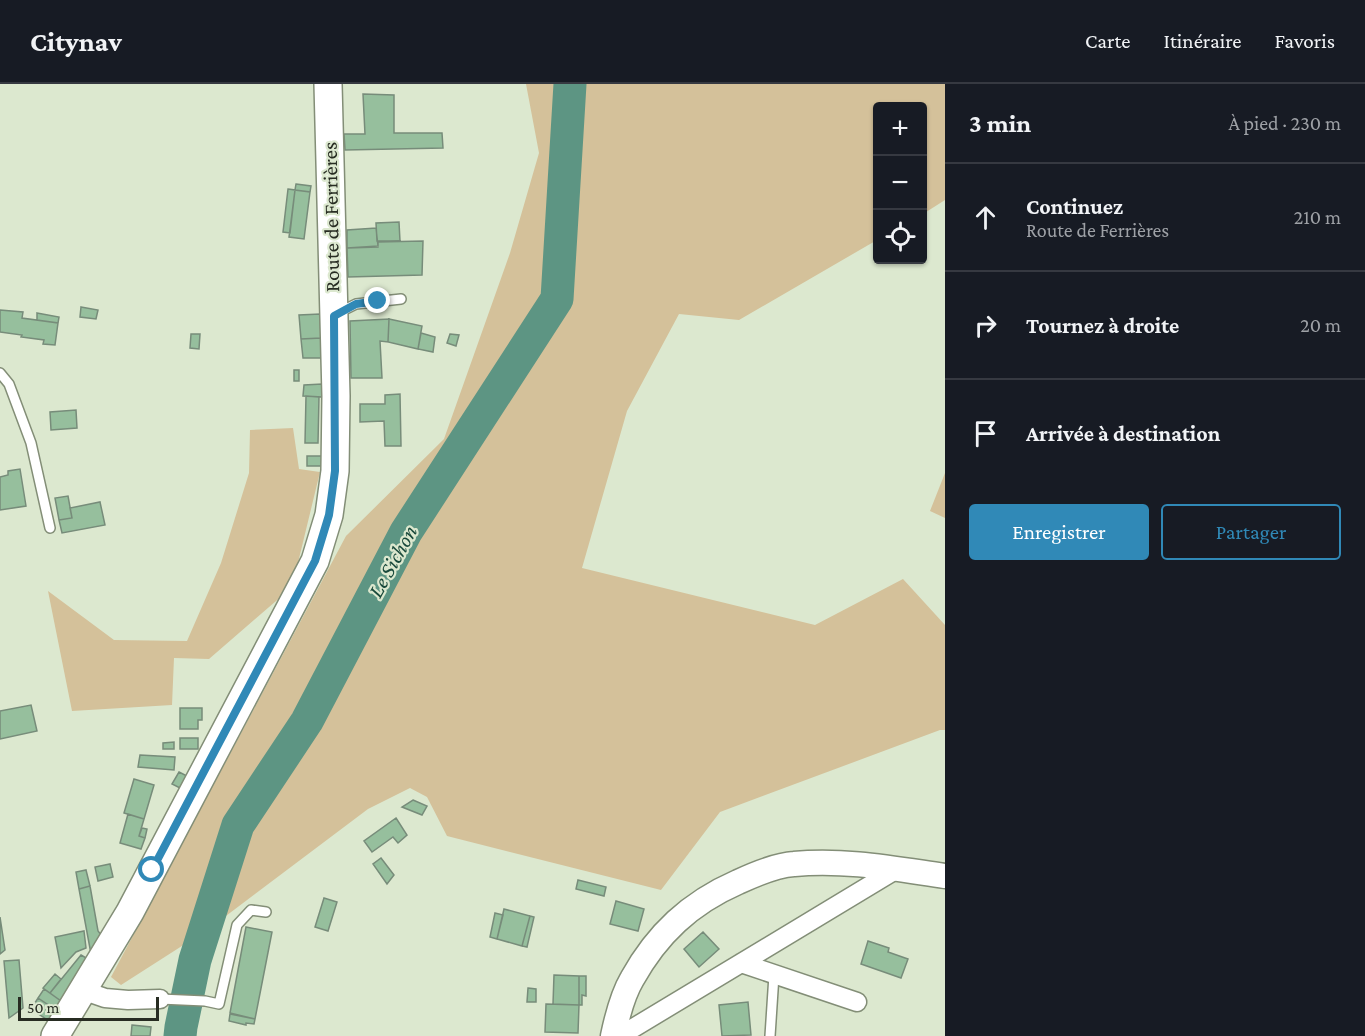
<!DOCTYPE html>
<html lang="fr">
<head>
<meta charset="utf-8">
<style>
	:root { --surface:#171b24; --page:#242831; --text:#f1f3f6; --muted:#9ea1a6; --line:#363941; --accent:#3089b7 }
	body { margin:0; font-family:"Crimson Pro",serif; background:var(--page); color:var(--text) }
	.controls { position:absolute; right:18px; top:18px; display:grid; overflow:hidden; border-radius:6px; box-shadow:0 2px 4px #0004 }
	.controls button { width:54px; height:54px; display:grid; place-items:center; padding:0; border:0; border-bottom:2px solid var(--line); background:var(--surface); color:var(--text); font:30px sans-serif }
	.scale { position:absolute; left:18px; bottom:15px; width:141px; box-sizing:border-box; padding-left:6px; border:3px solid #272c22; border-top:0; font-size:16px; line-height:21px; white-space:nowrap; color:#272c22; -webkit-text-stroke:4px #dce8cf; paint-order:stroke }
	.stop { position:absolute; width:18px; height:18px; margin:-14px; border:4px solid #3089b7; border-radius:50%; background:#fff }
	.stop.end { background:#3089b7; border-color:#fff; box-shadow:0 2px 6px #0008 }
	.list { margin:0; padding:0; list-style:none }
	h2 { display:flex; justify-content:space-between; align-items:center; height:78px; margin:0; padding:0 24px; font-size:26px }
	h2 small { font-size:20px; font-weight:400; color:var(--muted) }
	.list li { display:grid; grid-template-columns:39px 1fr auto; gap:18px; align-items:center; box-sizing:border-box; height:108px; padding:0 24px; border-top:2px solid var(--line) }
	.list b { display:block; font-size:22px; white-space:nowrap }
	.list p { margin:0; font-size:20px; white-space:nowrap; color:var(--muted) }
	.list em { font-size:20px; font-style:normal; color:var(--muted) }
	.actions { display:flex; gap:12px; padding:18px 24px }
	.actions a { flex:1; padding:14px 0; border:2px solid var(--accent); border-radius:6px; text-align:center; font-size:21px; color:var(--accent) }
	.actions .main { background:var(--accent); color:#fff }
	.icon { flex:none; width:33px; height:33px; fill:none; stroke:currentColor; stroke-width:2; stroke-linecap:round; stroke-linejoin:round }
	.map { position:relative; flex:none; width:945px; height:952px; overflow:hidden }
	header { display:flex; align-items:center; gap:36px; box-sizing:border-box; height:84px; padding:0 30px; background:var(--surface); border-bottom:2px solid var(--line) }
	header strong { font-size:28px }
	nav { display:flex; gap:33px; margin-inline-start:auto; font-size:21px }
	main { display:flex }
	aside { flex:1; background:var(--surface) }
	.map>svg:first-child { display:block }
	.green { fill:#d4c19a }
	.lines { fill:none; stroke-linecap:round; stroke-linejoin:round }
	.river { stroke:#5d9583; stroke-width:33 }
	.building { fill:#96bf9d; stroke:#778c7a; stroke-width:1.5 }
	.service-casing { stroke:#838e77; stroke-width:12 }
	.minor-casing { stroke:#838e77; stroke-width:21 }
	.tertiary-casing { stroke:#838e77; stroke-width:27 }
	.secondary-casing { stroke:#838e77; stroke-width:30 }
	.service { stroke:#fff; stroke-width:9 }
	.minor { stroke:#fff; stroke-width:18 }
	.tertiary { stroke:#fff; stroke-width:24 }
	.secondary { stroke:#fff; stroke-width:27 }
	.route { stroke:#3089b7; stroke-width:8 }
	.labels { text-anchor:middle; stroke-width:4.5; stroke-linejoin:round; paint-order:stroke }
	.street-label { font-size:21px; fill:#272c22; stroke:#dce8cf }
	.water-label { font-size:22px; font-style:italic; fill:#19493b; stroke:#dce8cf }
</style>
</head>
<body>
<header>
<strong>Citynav</strong>
<nav><a>Carte</a><a>Itinéraire</a><a>Favoris</a></nav>
</header>
<main>
<div class="map">
<svg width="945" height="952" viewBox="0 0 945 952">
	<rect width="100%" height="100%" fill="#dce8cf"/>
	<path class="green" d="M526 0H945V116L923 130 922 22H878L877 156 739 236 679 230 627 327 582 484 815 541 903 495 945 541V646H940L720 728 661 806 447 752 427 713 410 704 368 725 210 844 121 901 111 893 346 452 444 355 510 169 539 69Z
		M293 344 299 385 320 388 296 487 283 511 209 575 174 574 172 621 72 627 48 507 114 556 187 557 221 479 249 389 250 346Z
		M945 389V434L930 427Z
		M169 930H196L195 952H166Z"/>
	<g class="lines">
		<path class="river" d="M180 952 181 943 195 876 238 741 307 637 406 448 557 215 570 0"/>
	</g>
	<path class="building" d="M363 10 394 11V49H442L443 64 345 66 344 50H365Z
		M296 100 311 102 310 108 295 106Z
		M288 105 295 106 290 149 283 148Z
		M295 106 310 108 304 155 289 153Z
		M399 138 400 157H377L376 139Z
		M376 144 378 162 347 164V146Z
		M423 157 422 191 348 193 347 164 378 163V158Z
		M81 223 98 226 96 235 80 233Z
		M0 226 23 228 22 234 58 239 55 261 43 260 44 256 21 253 22 251 0 248Z
		M37 229 59 233 58 239 37 236Z
		M320 230 321 254 301 255 299 231Z
		M389 235 422 242 418 265 388 258Z
		M389 235 388 258 380 257 382 294H351L350 237Z
		M421 249 435 253 433 268 418 265Z
		M191 250H200L199 265 190 264Z
		M450 250 459 251 456 262 447 259Z
		M321 254 322 274H303L301 255Z
		M294 286H299V297H294Z
		M322 300 323 313 303 312 304 301Z
		M400 310 401 362H385L384 337 360 338V320H385V311Z
		M306 312 319 313 318 359H305Z
		M76 326 77 344 51 346 50 328Z
		M307 372H322L323 382H307Z
		M20 385 26 422 0 426V393L8 391V387Z
		M68 412 72 434 59 436 55 414Z
		M100 418 105 441 62 449 59 436 72 434 70 424Z
		M31 621 37 647 0 655V627Z
		M180 624H202V636H198V645H180Z
		M180 654H198V665H180Z
		M174 658V665H163V659Z
		M140 671 175 673 174 686 138 683Z
		M179 688 187 692 180 704 172 700Z
		M134 695 154 701 144 735 124 729Z
		M413 716 427 722 422 731 402 723Z
		M128 730 144 735 139 752 145 754 141 765 120 759Z
		M396 734 407 751 398 759 393 753 372 768 364 757Z
		M142 744 147 745 145 754 139 752Z
		M381 774 394 791 387 800 373 780Z
		M110 780 113 793 98 797 95 783Z
		M86 786 90 802 79 805 76 788Z
		M578 796 606 803 604 812 576 805Z
		M90 802 98 847 102 852 91 870 79 805Z
		M324 814 337 818 328 847 315 843Z
		M616 817 644 825 638 847 610 840Z
		M504 825 530 832 522 862 497 855Z
		M495 829 503 831 497 855 490 853Z
		M530 832 534 833 527 863 522 862Z
		M0 833 5 866 0 870Z
		M246 843 272 848 255 935 230 929Z
		M84 847 86 864 76 868 61 884 55 853Z
		M703 848 719 865 699 883 684 865Z
		M868 857 889 864 888 868 908 875 901 894 861 880Z
		M81 871 88 875 61 917 50 909Z
		M19 876 23 924 9 934 4 877Z
		M55 890 61 895 50 909 43 904Z
		M554 891 579 892V921L553 920Z
		M579 892H586V912L582 911V921H579Z
		M528 904 536 905V918H527Z
		M44 905 61 917 56 926 38 914Z
		M38 914 56 926 49 937 31 925Z
		M748 918 751 951 722 952 719 921Z
		M546 920 579 921 578 949 545 948Z
		M230 930 255 935 254 940 246 939V941L229 937Z
		M132 941 151 943 150 952H131Z"/>
	<g class="lines">
		<defs>
			<path id="service" d="M338 229 356 220 401 215
				M0 289 9 300 31 359 50 444
				M160 915 205 917 219 920 237 841 251 826 266 828
				M770 952 774 891"/>
			<path id="minor" d="M741 879 857 918
				M82 906 105 914 128 916 160 915
				M620 952 897 785"/>
			<path id="tertiary" d="M613 952C617 933 622 912 632 895 657 850 690 819 738 798 753 791 777 781 794 780 845 775 896 785 945 792"/>
			<path id="secondary" d="M55 952 130 828 315 477 329 431 335 387 336 312 328 0"/>
		</defs>
		<use href="#service" class="service-casing"/>
		<use href="#minor" class="minor-casing"/>
		<use href="#tertiary" class="tertiary-casing"/>
		<use href="#secondary" class="secondary-casing"/>
		<use href="#service" class="service"/>
		<use href="#minor" class="minor"/>
		<use href="#tertiary" class="tertiary"/>
		<use href="#secondary" class="secondary"/>
	</g>
	<g class="lines">
		<path class="route" d="M152 786 315 477 329 431 335 387 334 232 356 220 378 217"/>
	</g>
	<g class="labels">
		<g class="street-label">
			<text transform="translate(331 133) rotate(-91)" y="7">Route de Ferrières</text>
		</g>
		<g class="water-label">
			<text transform="translate(392 477) rotate(-61)" y="8">Le Sichon</text>
		</g>
	</g>
</svg>
<div class="controls">
<button>+</button>
<button>−</button>
<button><svg class="icon" aria-label="locate" viewBox="0 0 24 24"><circle cx="12" cy="12" r="6"/><path d="M12 2v4M12 18v4M2 12h4M18 12h4"/></svg></button>
</div>
<div class="scale">50 m</div>
<div class="stop" style="left:152px;top:786px"></div>
<div class="stop end" style="left:378px;top:217px"></div>
</div>
<aside>
<h2>3 min<small>À pied · 230 m</small></h2>
<ul class="list">
<li><svg class="icon" aria-label="ahead" viewBox="0 0 24 24"><path d="M12 20V5M6 11l6-6 6 6"/></svg><div><b>Continuez</b><p>Route de Ferrières</p></div><em>210 m</em></li>
<li><svg class="icon" aria-label="right" viewBox="0 0 24 24"><path d="M7 20v-9h11M14 6l5 5-5 5"/></svg><div><b>Tournez à droite</b></div><em>20 m</em></li>
<li><svg class="icon" aria-label="arrive" viewBox="0 0 24 24"><path d="M6 21V4h12l-3 4 3 4H6"/></svg><div><b>Arrivée à destination</b></div></li>
</ul>
<div class="actions"><a class="main">Enregistrer</a><a>Partager</a></div>
</aside>
</main>
</body>
</html>
